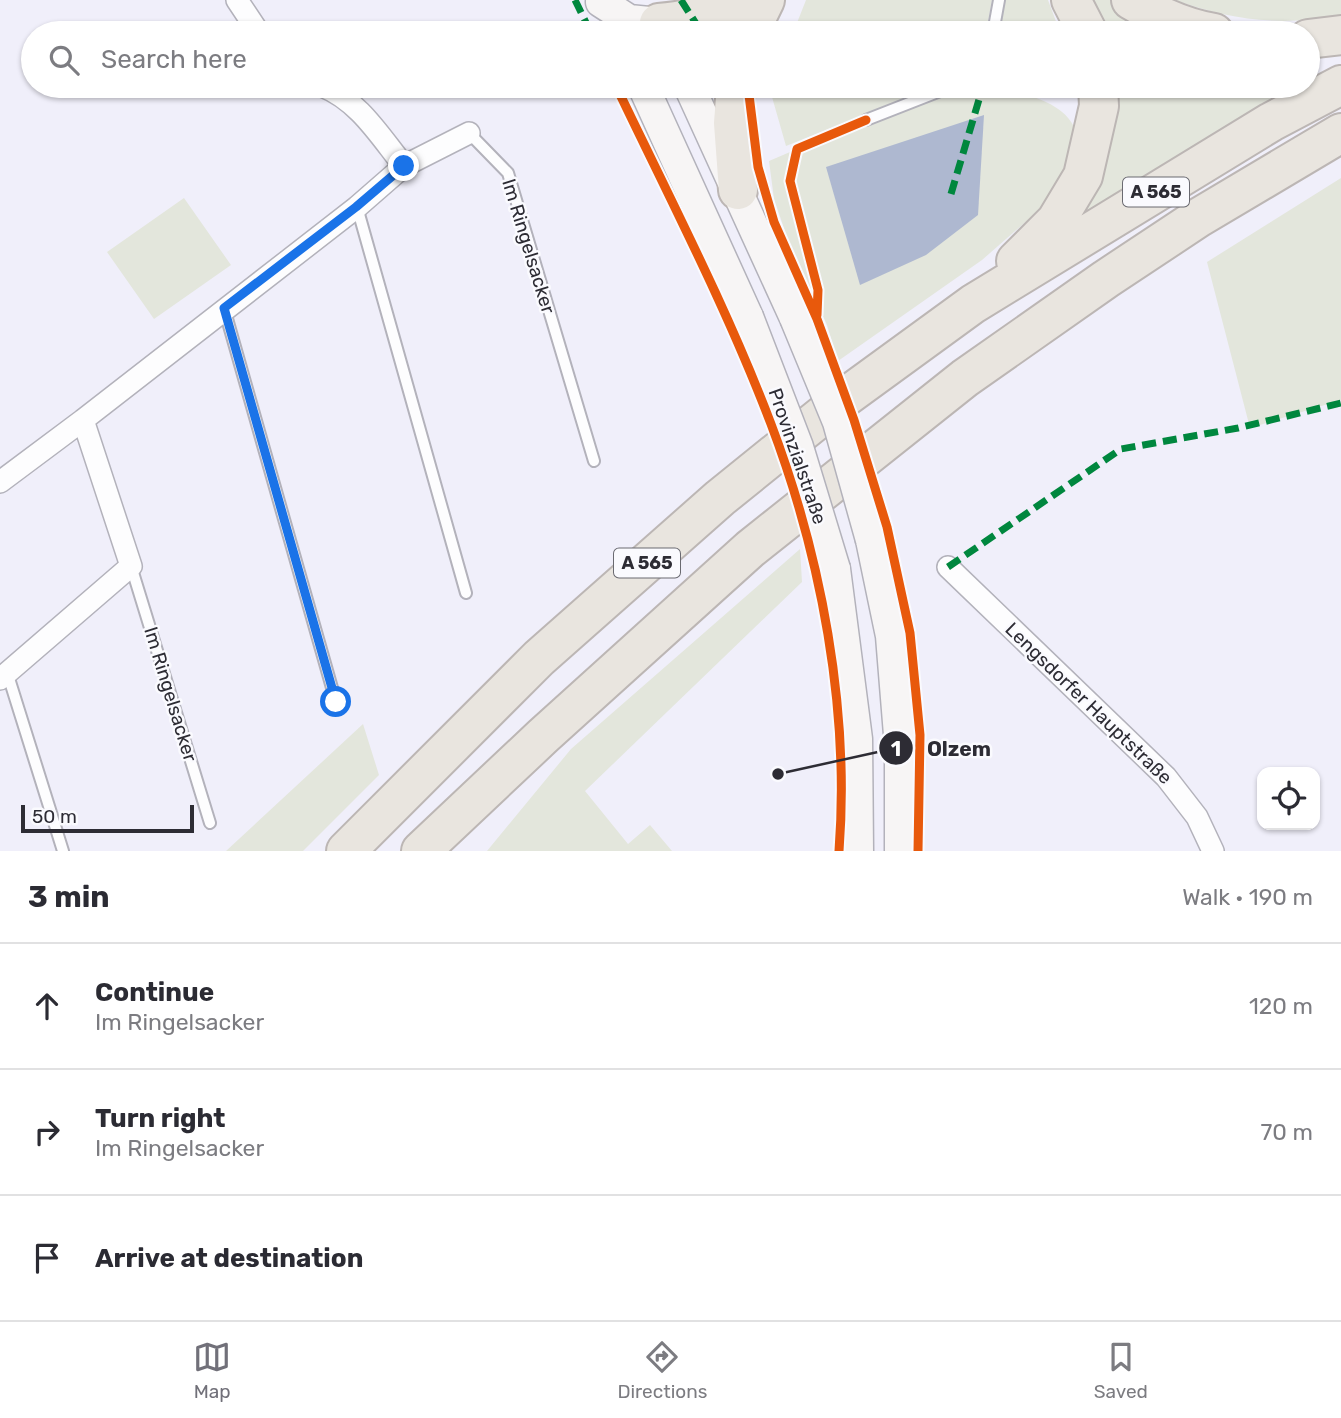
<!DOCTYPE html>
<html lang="en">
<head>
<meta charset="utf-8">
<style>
	:root { --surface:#fff; --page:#f7f7f7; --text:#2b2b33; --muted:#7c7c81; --line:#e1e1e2; --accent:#717079 }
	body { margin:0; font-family:Rubik,sans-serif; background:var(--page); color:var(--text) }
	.controls { position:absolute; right:21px; bottom:21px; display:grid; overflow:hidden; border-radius:14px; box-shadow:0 2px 5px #0004 }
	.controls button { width:63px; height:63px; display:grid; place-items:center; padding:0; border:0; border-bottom:2px solid var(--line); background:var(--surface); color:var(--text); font:35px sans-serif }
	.scale { position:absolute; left:21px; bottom:18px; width:173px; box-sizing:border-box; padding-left:7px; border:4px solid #2d2c34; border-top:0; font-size:19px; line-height:24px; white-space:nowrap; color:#2d2c34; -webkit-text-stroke:5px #fafafe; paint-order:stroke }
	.stop { position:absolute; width:21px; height:21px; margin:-16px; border:5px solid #1a73e8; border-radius:50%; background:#fff }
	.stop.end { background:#1a73e8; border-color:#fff; box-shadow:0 2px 7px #0008 }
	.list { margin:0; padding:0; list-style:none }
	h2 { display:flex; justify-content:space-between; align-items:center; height:91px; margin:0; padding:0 28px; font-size:30px }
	h2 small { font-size:23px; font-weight:400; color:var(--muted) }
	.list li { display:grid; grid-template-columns:46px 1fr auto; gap:21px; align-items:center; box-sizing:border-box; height:126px; padding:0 28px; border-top:2px solid var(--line) }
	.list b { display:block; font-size:26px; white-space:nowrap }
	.list p { margin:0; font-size:23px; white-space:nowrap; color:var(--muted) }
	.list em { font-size:23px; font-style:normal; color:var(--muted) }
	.icon { flex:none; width:38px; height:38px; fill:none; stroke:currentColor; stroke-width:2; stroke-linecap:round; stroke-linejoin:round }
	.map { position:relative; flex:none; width:1341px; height:851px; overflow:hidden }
	.search { position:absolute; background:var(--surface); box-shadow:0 2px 5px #0004; left:21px; right:21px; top:21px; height:77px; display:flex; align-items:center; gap:18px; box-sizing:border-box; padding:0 24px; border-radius:38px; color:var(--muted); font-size:26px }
	.sheet { height:469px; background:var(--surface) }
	nav { display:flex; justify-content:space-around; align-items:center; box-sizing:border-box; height:98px; border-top:2px solid var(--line); background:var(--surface); font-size:19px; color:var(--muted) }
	nav a { display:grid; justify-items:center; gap:4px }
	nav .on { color:var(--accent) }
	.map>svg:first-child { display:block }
	.green { fill:#e3e6dc }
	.water { fill:#aeb8d0 }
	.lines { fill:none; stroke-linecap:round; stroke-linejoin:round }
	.service-casing { stroke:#b3b2bb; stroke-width:14 }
	.minor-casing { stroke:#b3b2bb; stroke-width:24 }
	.secondary-casing { stroke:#b3b2bb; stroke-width:33 }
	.motorway-casing { stroke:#bcb6b4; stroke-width:42 }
	.service { stroke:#fdfdfe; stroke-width:10 }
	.minor { stroke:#fdfdfe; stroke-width:21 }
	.secondary { stroke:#f7f5f5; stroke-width:30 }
	.motorway { stroke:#e9e5df; stroke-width:38 }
	.secondary-bridge-casing { stroke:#b3b2bb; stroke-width:33; stroke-linecap:butt }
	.secondary-bridge { stroke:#f7f5f5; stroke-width:30 }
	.quiet { stroke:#00873e; stroke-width:7; stroke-dasharray:14 7; stroke-linecap:butt }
	.cycleway-casing { stroke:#fafafe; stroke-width:13 }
	.cycleway { stroke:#e8590c; stroke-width:9 }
	.route { stroke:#1a73e8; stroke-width:9 }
	.labels { text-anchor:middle; stroke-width:5; stroke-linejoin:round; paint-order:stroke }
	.shield { fill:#fafafe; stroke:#6a6a71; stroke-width:2 }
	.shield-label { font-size:18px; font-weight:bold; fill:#2d2c34 }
	.street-label { font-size:19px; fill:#2d2c34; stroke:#fafafe }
	.leader { fill:none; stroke:#2d2c34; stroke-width:2.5 }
	.callout-dot { fill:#2d2c34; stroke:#fafafe; stroke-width:2.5 }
	.mark-label { font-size:21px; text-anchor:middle; font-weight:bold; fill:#fff }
	.callout-label { font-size:21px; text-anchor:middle; font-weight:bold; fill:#2d2c34; stroke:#fafafe; stroke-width:5; stroke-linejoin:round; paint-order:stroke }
</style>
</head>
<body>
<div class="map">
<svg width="1341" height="851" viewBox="0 0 1341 851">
	<rect width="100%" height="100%" fill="#f0effa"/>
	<path class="green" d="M806 0H992L986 33H793Z
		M995 0H1048L1057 24 1055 33H989Z
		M1082 0H1113L1187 33H1099Z
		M1175 0H1341V15C1283 27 1230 20 1175 0Z
		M776 86H936L786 146 772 97Z
		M944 86H1006L1007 88C1032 97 1065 103 1076 131L1064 174 1042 206 1029 219 982 260 838 361 827 325 788 240 774 199 769 161Z
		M1108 86H1298L1059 228Z
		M1341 178V400L1250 428 1207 262Z
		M184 198 231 265 154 319 107 252Z
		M800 549 802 582 585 791 628 844 650 825 672 851H487L571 749Z
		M363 724 379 775 303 851H226Z"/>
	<path class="water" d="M984 115 978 215 926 255 860 285 826 167Z"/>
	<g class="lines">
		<defs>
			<path id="service" d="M993 33 999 0
				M866 120 953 86
				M469 133 508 173 594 461
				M357 207 466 593
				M224 308 336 702
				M131 566 210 823
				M7 672 63 851"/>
			<path id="minor" d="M237 0 259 33
				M322 86C359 101 379 135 404 166
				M0 482 83 420
				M948 567 1166 777 1197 817 1213 851
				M0 679 131 566 83 420 357 207 404 166 469 133"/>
			<path id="secondary" d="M601 2 629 20 659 23
				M643 86 748 317
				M689 86 795 318
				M871 540 891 636 900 747V851
				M835 569 857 739 858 851"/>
			<path id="motorway" d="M1071 0 1088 33
				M1131 0C1156 15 1184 28 1214 33
				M659 23C688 20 716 16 741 0
				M749 33 765 0
				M1308 39 1341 35
				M736 86 733 123 738 190
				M1016 261 1056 221 1083 176 1099 106 1098 86
				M346 851 539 658 720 498 844 398 973 304 1271 122 1341 85
				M421 851 543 736 750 549 965 378 1106 279 1198 218 1341 133"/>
		</defs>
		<use href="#service" class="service-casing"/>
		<use href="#minor" class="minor-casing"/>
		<use href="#secondary" class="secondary-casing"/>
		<use href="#motorway" class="motorway-casing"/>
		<use href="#service" class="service"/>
		<use href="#minor" class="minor"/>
		<use href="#secondary" class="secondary"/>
		<use href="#motorway" class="motorway"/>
		<defs>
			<path id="secondary-bridge" d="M748 317 798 447 835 569
				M795 318 838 422 871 540"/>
		</defs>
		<use href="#secondary-bridge" class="secondary-bridge-casing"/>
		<use href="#secondary-bridge" class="secondary-bridge"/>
		<path class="quiet" d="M575 0 591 33
			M681 0 702 33
			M951 194 983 86
			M948 567 1121 449 1238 428 1341 403"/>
		<defs>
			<path id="cycleway" d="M616 86C669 197 727 308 771 424 821 556 850 709 839 851
				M741 86 749 95 758 167 774 222 817 319 854 420 887 527 910 633 920 735 918 851
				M817 315 818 290 790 181 797 149 866 120"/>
		</defs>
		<use href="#cycleway" class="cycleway-casing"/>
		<use href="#cycleway" class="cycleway"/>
	</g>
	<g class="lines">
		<path class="route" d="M336 702 224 308 356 207 404 166"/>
	</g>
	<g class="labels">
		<g class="shield">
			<rect x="1123" y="177.5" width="66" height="29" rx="5"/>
			<rect x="614" y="548.5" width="66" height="29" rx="5"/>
		</g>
		<g class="shield-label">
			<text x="1156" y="198">A 565</text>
			<text x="647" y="569">A 565</text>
		</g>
		<g class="street-label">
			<text transform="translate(529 246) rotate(73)" y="7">Im Ringelsacker</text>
			<text transform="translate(798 456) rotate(71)" y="7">Provinzialstraße</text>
			<text transform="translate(171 694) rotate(73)" y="7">Im Ringelsacker</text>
			<text transform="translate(1089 703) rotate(44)" y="7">Lengsdorfer Hauptstraße</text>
		</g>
	</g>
	<path class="leader" d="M778 774L896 748"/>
	<g class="callout-dot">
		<circle cx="778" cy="774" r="7"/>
		<circle cx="896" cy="748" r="18"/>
	</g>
	<g class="mark-label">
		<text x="896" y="756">1</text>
	</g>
	<g class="callout-label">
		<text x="959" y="756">Olzem</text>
	</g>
</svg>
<div class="controls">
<button><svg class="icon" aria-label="locate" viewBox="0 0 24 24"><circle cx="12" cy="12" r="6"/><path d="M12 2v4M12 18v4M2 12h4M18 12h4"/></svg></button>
</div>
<div class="scale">50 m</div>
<div class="stop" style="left:336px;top:702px"></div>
<div class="stop end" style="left:404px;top:166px"></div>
<div class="search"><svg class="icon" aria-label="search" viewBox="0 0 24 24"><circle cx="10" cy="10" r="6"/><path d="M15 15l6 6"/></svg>Search here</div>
</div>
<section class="sheet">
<h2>3 min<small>Walk · 190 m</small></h2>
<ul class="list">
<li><svg class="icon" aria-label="ahead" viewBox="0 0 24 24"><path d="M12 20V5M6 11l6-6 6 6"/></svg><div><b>Continue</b><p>Im Ringelsacker</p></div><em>120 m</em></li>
<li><svg class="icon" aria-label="right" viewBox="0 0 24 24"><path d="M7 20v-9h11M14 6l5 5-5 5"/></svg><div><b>Turn right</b><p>Im Ringelsacker</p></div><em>70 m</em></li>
<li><svg class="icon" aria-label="arrive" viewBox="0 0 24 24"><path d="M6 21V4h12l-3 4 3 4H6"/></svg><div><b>Arrive at destination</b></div></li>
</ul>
</section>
<nav>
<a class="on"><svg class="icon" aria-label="map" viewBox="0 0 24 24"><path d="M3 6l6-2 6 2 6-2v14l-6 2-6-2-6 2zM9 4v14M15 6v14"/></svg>Map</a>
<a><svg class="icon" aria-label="directions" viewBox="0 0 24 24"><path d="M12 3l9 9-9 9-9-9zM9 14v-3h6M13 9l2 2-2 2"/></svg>Directions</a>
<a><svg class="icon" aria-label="saved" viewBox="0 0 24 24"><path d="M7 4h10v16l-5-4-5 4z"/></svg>Saved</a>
</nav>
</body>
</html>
